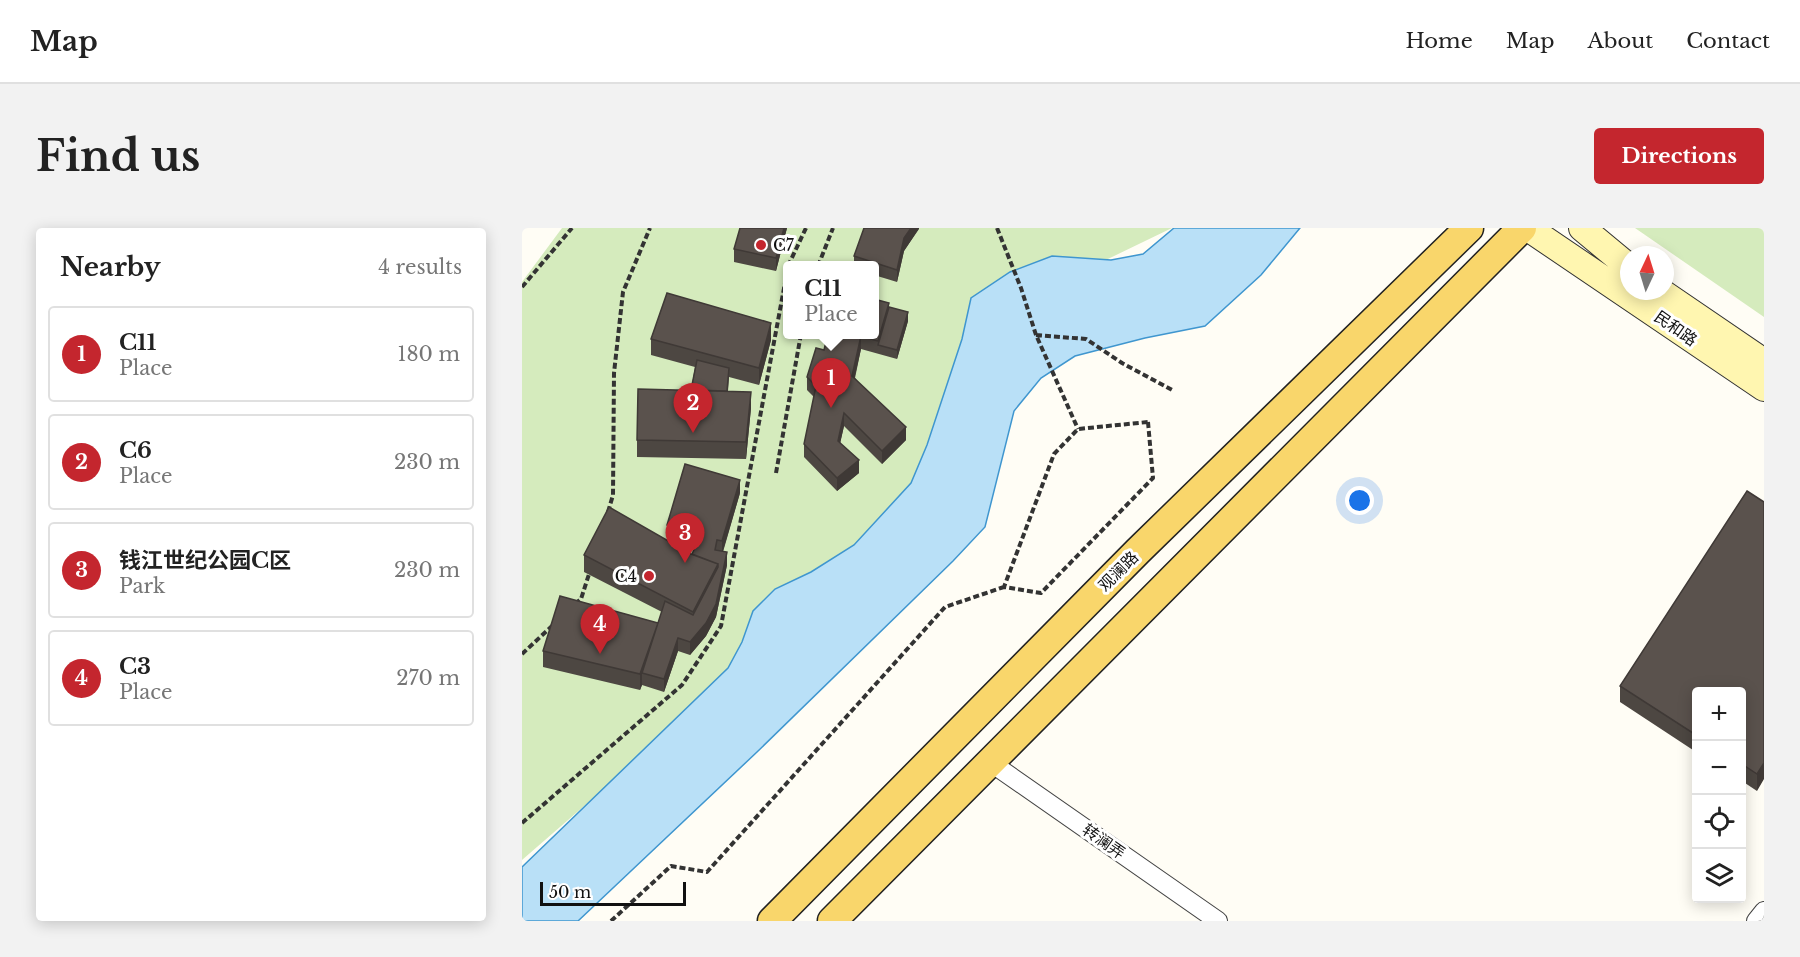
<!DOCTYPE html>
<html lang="en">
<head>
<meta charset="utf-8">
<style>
	:root { --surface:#fff; --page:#f2f2f2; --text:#222; --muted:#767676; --line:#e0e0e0; --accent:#c4262e }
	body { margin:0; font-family:"Libre Baskerville","Noto Sans SC",serif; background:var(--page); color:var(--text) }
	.controls { position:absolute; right:18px; bottom:18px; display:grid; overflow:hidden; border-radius:6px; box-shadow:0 3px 15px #0003 }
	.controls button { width:54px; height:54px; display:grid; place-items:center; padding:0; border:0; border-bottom:2px solid var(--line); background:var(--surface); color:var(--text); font:30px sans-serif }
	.compass { position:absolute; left:1098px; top:18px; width:54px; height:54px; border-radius:50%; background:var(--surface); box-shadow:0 3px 15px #0003; rotate:4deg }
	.scale { position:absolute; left:18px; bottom:15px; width:146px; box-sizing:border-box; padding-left:6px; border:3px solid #111; border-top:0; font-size:16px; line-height:21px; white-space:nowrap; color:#111; -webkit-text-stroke:4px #fff; paint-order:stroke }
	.you { position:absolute; left:838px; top:273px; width:21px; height:21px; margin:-15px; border:4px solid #fff; border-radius:50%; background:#1a73e8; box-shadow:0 0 0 9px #1a73e833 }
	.badge { display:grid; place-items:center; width:39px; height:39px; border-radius:50%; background:var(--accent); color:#fff; font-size:20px; font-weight:700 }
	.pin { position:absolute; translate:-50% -50px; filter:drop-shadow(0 2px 3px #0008) }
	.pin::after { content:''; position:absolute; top:32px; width:21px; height:18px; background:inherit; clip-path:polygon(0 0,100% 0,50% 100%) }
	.popup { position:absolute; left:261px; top:33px; width:96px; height:78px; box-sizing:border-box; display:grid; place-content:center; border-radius:6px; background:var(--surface); filter:drop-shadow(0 2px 4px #0005); font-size:20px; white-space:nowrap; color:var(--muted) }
	.popup b { font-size:22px; color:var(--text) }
	.popup::after { content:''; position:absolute; left:50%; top:100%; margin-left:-12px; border:12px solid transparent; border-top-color:var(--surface) }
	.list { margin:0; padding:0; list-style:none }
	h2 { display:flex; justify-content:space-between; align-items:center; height:78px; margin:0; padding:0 24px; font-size:26px }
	h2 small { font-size:20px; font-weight:400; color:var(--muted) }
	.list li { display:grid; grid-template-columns:39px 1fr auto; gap:18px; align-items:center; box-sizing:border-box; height:96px; margin:0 12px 12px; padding:0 12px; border:2px solid var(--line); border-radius:6px }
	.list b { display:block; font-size:22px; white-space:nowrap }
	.list p { margin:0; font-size:20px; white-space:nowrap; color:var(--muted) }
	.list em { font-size:20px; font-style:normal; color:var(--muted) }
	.icon { flex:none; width:33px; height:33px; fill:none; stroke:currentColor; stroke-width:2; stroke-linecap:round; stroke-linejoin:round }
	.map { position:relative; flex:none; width:1242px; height:693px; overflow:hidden; border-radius:6px }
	header { display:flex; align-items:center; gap:36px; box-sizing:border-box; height:84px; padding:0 30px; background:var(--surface); border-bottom:2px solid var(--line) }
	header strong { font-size:28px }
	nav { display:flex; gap:33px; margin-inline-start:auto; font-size:21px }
	.intro { display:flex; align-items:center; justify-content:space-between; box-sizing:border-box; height:144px; padding:0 36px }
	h1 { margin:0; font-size:42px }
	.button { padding:15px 27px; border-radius:6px; background:var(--accent); color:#fff; font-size:21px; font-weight:700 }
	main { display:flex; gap:36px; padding:0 36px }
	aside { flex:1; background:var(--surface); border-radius:6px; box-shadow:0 3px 15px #0003 }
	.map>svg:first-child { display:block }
	.green { fill:#d5ebbd; fill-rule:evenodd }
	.water { fill:#b9e0f7; stroke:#3f96cf; stroke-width:1.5 }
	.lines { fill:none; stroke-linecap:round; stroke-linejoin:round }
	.street-casing { stroke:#444; stroke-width:20 }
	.secondary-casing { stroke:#333; stroke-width:28 }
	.primary-casing { stroke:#222; stroke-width:31 }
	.path { stroke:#333; stroke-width:4; stroke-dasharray:6 3; stroke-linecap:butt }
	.street { stroke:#fff; stroke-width:18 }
	.secondary { stroke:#fff6b0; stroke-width:26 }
	.primary { stroke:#f9d66b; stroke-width:28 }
	.wall { fill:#4d4742 }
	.shaded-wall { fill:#3f3936 }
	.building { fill:#5a524d; stroke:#3f3936; stroke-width:1.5 }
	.poi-dot { fill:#c4262e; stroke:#fff; stroke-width:2 }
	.labels { text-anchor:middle; stroke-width:6; stroke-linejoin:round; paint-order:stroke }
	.poi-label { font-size:16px; fill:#111; stroke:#fff; text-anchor:start }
	.street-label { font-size:16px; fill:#111; stroke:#fff }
</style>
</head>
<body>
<header>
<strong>Map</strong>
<nav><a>Home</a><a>Map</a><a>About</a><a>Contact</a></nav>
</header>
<div class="intro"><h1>Find us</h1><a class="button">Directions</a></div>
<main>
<aside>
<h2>Nearby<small>4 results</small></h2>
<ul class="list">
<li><span class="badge">1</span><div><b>C11</b><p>Place</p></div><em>180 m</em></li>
<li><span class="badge">2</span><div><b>C6</b><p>Place</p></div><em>230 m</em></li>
<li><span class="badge">3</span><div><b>钱江世纪公园C区</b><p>Park</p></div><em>230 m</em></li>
<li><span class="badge">4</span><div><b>C3</b><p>Place</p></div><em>270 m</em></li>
</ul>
</aside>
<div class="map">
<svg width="1242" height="693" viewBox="0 0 1242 693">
	<rect width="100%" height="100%" fill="#fffdf5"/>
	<path class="green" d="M40 0H650L470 87 408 251 244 420 0 632V54ZM266 38H352V106H266Z
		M1113 0H1242V89Z"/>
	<path class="water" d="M652 0H778L739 47 683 98 623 110 553 128 519 150 492 183 463 299 431 333 235 524 56 693H0V639L206 440 220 414 231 383 253 361 289 344 332 317 389 255 405 217 440 111 449 70 488 44 530 28 589 32 621 26Z"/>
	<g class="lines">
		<defs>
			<path id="street" d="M468 534 696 693
				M1234 693 1242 683"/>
			<path id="secondary" d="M1006 0 1242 160
				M1060 0 1107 39
				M1138 63 1242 134"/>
			<path id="primary" d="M250 693 616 323 947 0
				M310 693 1000 0"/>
		</defs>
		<use href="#street" class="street-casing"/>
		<use href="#secondary" class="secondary-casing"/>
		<use href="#primary" class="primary-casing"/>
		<path class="path" d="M475 0 499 60 514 107 556 201
			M266 38 284 0
			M296 38 311 0
			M0 59 50 0
			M514 107 564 111 600 135 652 163
			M626 194 631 250 519 365 482 359 532 226 556 201Z
			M254 245 279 106
			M86 284 91 267 92 145 101 64 128 0
			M53 376 59 371 68 343
			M0 426 30 398
			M0 595 160 457 199 398 266 39
			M89 693 149 638 185 644 423 379 482 359"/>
		<use href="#street" class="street"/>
		<use href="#secondary" class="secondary"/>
		<use href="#primary" class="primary"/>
	</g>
	<path class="wall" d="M218 0H265L254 43 212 34V21Z
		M397 0 382 23 375 54 352 47V38H332V28Z
		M367 79 386 93 375 131 339 121 333 150 384 212 360 236 322 198 318 215 337 245 315 263 282 229V216L292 169 285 162V149L302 122 304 112 303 111V106H352Z
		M129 111 249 112 237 157 207 149 206 163 229 180 224 231 115 229V212L169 162 173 139 129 127Z
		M218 265 201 324 205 337 194 389 184 408 168 427 156 423 142 464 120 457 118 462 21 439V423L136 395 140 384 62 344V327L170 326 174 318 145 310V297Z
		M1242 274 1235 563 1220 553V464H1174V524L1098 474V458Z"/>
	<path class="shaded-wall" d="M262 0H265L254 43V30Z
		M389 0H397V1L382 23 375 54V42L382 10Z
		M386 84V93L375 131V122Z
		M249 95V112L237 157V140Z
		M339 108V121L330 161V148Z
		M229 164V180L224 231V214Z
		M322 185V198L316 225V213Z
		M384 199V212L360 236V223Z
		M337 232V245L315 263V250Z
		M218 252V265L200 326V313Z
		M205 324V337L194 389 184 408 168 427V414Z
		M196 336V352L171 400V384Z
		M136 395 120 445V457L118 462V446Z
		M156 410V423L142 464V451Z
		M1242 535V551L1235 563V546Z"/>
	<path class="building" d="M218 0H262L254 30 212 21Z
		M342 0H389L382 10 375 42 332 28Z
		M145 65 249 95 237 140 129 111Z
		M352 71 367 75 356 113 339 108 330 148 384 199 360 223 322 185 316 213 337 232 315 250 282 216 294 158 285 149 294 120 302 122 306 106H352Z
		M367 79 386 84 375 122 356 117Z
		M175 132 207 140 205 163 169 162Z
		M116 161 229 164 224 214 115 212Z
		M163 236 218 252 200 313 195 312 193 322 205 324 194 376 184 395 168 414 156 410 142 451 120 445 143 373 171 387 196 339V336L170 326 179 307 145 297Z
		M1225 263 1242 274V535L1235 546 1220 536V464H1174V507L1098 458Z
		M87 279 169 326 196 336 171 384 62 327Z
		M38 368 136 395 118 446 21 423Z"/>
	<g class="poi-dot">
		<circle cx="239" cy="17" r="6"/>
		<circle cx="127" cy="348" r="6"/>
	</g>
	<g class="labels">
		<g class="poi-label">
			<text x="251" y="23">C7</text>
			<text x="115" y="354" text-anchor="end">C4</text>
		</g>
		<g class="street-label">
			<text transform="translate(1154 100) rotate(35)" y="6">民和路</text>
			<text transform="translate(596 343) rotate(-45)" y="6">观澜路</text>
			<text transform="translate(582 613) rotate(35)" y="6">转澜弄</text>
		</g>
	</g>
</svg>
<div class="controls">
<button>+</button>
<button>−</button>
<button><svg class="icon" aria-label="locate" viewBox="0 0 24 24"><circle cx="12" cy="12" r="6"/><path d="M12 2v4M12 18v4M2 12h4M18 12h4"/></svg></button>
<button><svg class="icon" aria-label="layers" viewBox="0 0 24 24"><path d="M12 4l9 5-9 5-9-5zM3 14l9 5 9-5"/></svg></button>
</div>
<svg class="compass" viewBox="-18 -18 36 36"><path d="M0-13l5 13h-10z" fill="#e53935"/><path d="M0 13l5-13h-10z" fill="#767676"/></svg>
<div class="scale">50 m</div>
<div class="you"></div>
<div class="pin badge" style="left:309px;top:180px">1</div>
<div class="popup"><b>C11</b>Place</div>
<div class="pin badge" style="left:171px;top:205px">2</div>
<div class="pin badge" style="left:163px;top:335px">3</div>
<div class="pin badge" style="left:78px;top:426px">4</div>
</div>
</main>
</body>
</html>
